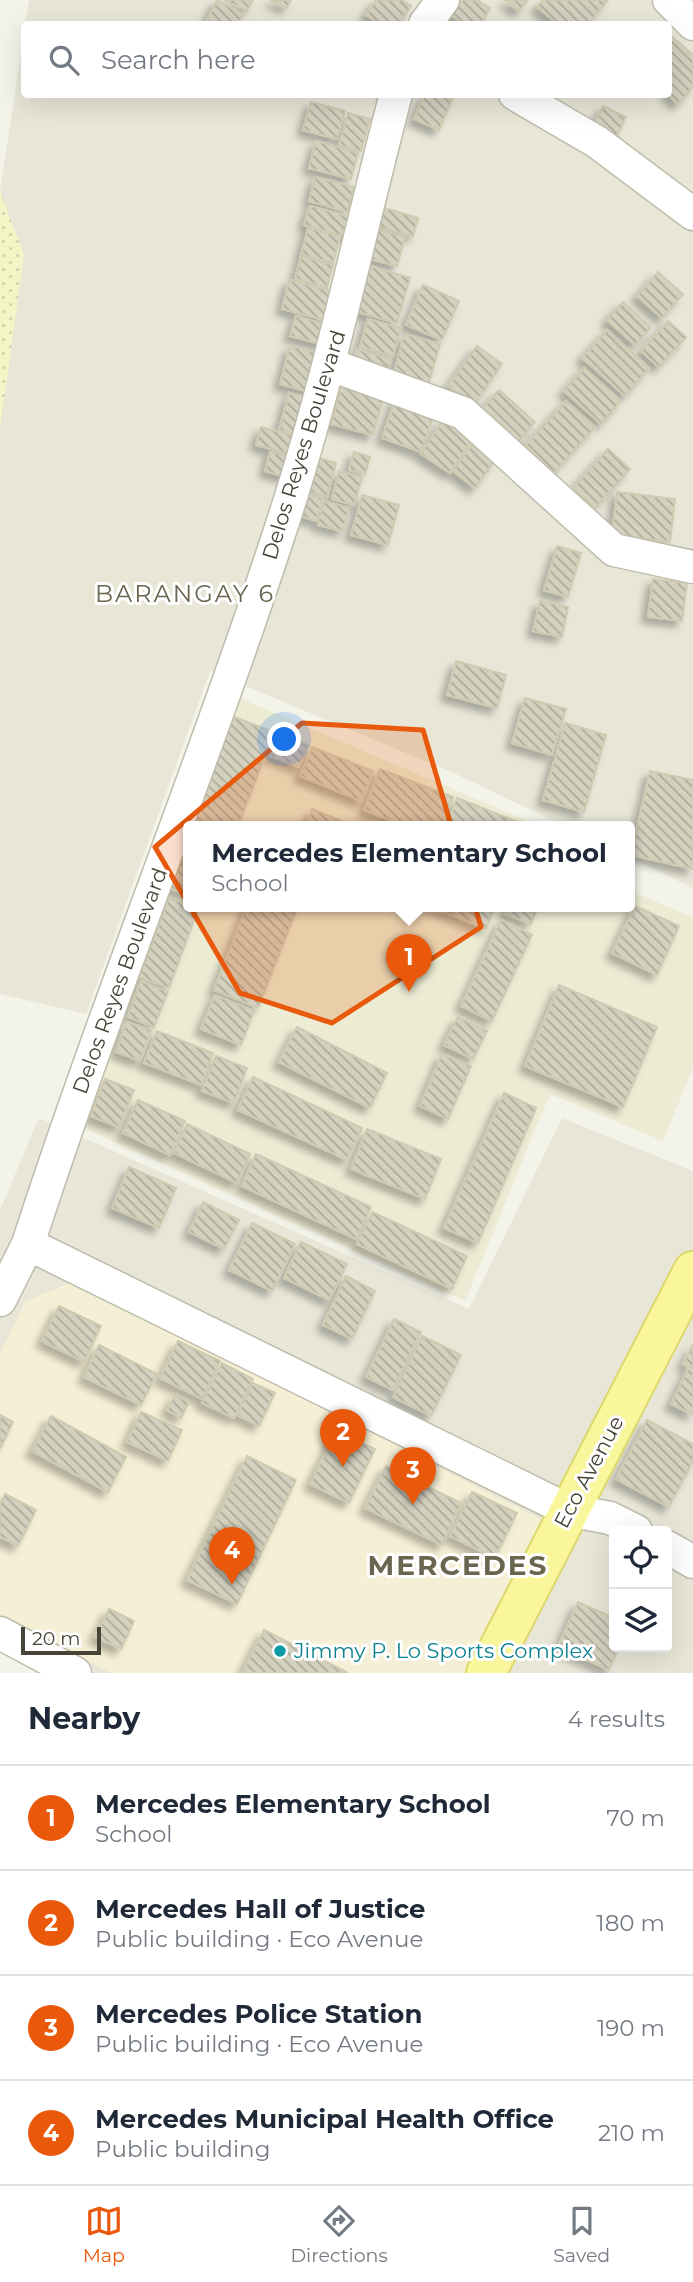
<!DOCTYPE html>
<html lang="en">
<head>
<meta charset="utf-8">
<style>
	:root { --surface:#fff; --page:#f2f2f3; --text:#1f2937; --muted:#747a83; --line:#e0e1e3; --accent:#ea580c }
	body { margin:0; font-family:Montserrat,sans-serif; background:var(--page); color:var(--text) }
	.controls { position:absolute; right:21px; bottom:21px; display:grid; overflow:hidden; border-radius:7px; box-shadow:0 7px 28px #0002 }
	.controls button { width:63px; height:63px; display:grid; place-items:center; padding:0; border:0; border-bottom:2px solid var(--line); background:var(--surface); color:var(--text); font:35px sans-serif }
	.scale { position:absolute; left:21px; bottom:18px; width:80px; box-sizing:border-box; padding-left:7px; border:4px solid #474437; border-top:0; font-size:19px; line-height:24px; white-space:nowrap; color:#474437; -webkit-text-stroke:5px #fff; paint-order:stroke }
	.you { position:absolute; left:285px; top:740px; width:24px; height:24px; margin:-18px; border:5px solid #fff; border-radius:50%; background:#1a73e8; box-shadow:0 0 0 10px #1a73e833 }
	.badge { display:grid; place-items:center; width:46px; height:46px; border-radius:50%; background:var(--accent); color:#fff; font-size:23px; font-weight:700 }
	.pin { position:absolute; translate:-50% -58px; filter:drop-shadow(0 2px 4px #0008) }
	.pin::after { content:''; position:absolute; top:37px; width:24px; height:21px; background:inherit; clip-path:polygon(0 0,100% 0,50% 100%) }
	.popup { position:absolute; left:183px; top:821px; width:452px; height:91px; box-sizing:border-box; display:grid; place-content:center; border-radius:7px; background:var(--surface); filter:drop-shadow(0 2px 5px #0005); font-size:23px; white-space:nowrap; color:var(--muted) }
	.popup b { font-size:26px; color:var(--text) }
	.popup::after { content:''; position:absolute; left:50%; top:100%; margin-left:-14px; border:14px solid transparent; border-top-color:var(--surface) }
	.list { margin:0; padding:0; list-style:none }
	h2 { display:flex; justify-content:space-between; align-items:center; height:91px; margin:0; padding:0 28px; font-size:30px }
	h2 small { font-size:23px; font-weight:400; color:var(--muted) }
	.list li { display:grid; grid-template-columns:46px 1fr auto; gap:21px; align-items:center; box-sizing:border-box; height:105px; padding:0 28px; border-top:2px solid var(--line) }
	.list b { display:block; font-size:26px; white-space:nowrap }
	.list p { margin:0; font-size:23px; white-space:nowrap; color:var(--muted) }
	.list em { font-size:23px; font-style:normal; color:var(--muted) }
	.icon { flex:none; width:38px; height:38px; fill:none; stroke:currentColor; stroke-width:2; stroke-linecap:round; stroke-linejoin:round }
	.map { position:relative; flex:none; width:693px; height:1673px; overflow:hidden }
	.search { position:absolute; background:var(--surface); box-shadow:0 7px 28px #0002; left:21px; right:21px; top:21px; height:77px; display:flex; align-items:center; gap:18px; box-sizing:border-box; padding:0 24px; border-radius:7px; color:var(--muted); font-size:26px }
	.sheet { height:511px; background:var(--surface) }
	nav { display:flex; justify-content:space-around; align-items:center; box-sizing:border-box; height:98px; border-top:2px solid var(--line); background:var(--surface); font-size:19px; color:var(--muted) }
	nav a { display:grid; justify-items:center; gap:4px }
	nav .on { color:var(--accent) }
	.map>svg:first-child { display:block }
	.residential { fill:#e7e6d7; fill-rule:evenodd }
	.commercial { fill:#f4efd5 }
	.education { fill:#ecebd3 }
	.sand { fill:url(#sand-dots) }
	.building { fill:url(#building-back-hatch); stroke:#cfcbb2; stroke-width:2; filter:url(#shadow) }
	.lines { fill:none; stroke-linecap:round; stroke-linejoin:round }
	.minor-casing { stroke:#bebdac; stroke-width:35 }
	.major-casing { stroke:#ded86c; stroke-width:42 }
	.minor { stroke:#fff; stroke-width:32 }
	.major { stroke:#f9f69c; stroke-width:38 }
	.marked { fill:#e8590c; fill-opacity:0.2; stroke:#e8590c; stroke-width:5; stroke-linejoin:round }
	.culture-dot { fill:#0f9aa8; stroke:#fff; stroke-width:2.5 }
	.labels { text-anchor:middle; stroke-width:6; stroke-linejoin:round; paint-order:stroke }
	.street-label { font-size:21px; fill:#474437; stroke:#fff }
	.culture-label { font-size:21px; fill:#0d838f; stroke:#fff; text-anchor:start }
	.quarter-label { font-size:24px; letter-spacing:2px; fill:#69654f; stroke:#fff }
	.district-label { font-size:28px; font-weight:bold; letter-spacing:2px; fill:#69654f; stroke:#fff }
</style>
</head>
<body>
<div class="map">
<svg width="693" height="1673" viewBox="0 0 693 1673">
	<defs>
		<pattern id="sand-dots" width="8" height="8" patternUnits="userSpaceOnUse" patternTransform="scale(1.75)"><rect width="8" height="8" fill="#f4f5c7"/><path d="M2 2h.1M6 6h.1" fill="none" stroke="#d3d3ac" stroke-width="1.8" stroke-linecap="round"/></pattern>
		<pattern id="building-back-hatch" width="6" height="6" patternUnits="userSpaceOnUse" patternTransform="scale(1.75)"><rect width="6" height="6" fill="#d4d1bf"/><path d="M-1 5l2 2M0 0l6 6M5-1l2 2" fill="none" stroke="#aeab9c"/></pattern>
		<filter id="shadow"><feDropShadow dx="-6" dy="6" stdDeviation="3.5" flood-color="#0004"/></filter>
	</defs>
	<rect width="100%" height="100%" fill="#f3f3e9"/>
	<path class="residential" d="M29 0H693V888L630 857V826H564L458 775 210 671 86 1014 0 994V192ZM24 24H668V94H24Z
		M39 1118 469 1309 562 1118 693 1171V1673H58L0 1640V1210ZM614 1531H667V1647H614Z"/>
	<path class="commercial" d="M74 1281 544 1521 466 1673H111L0 1614V1353L26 1301Z"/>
	<path class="education" d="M230 694 539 826H188V906H630V891L693 917V1068L663 1141 550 1094 465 1301 79 1126Z"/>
	<path class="sand" d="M0 191 24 255 0 429Z"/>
	<path class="building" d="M217 0 243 14 238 24H216L207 20Z
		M224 0H253L247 11Z
		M270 0H291L287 8Z
		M376 0H402L411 6 399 24H380L366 15Z
		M461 0H477L490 8 481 24H466L452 16Z
		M505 0H528L519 11Z
		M543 0H608L588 24H558L537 7Z
		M668 33 693 55V87L678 104 668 94Z
		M425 94 454 95 439 130 414 119Z
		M311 102 345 111 337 139 303 130Z
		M603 106 626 117 614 142 591 130Z
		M348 113 370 119 361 151 339 145Z
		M316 141 358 153 351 179 309 168Z
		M315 177 354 187 348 212 309 201Z
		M310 206 356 218 350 238 304 225Z
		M384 208 418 218 413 236 379 227Z
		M308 228 340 237 333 263 301 255Z
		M378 230 405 237 397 266 370 259Z
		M301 256 333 265 327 288 295 279Z
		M370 266 410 278 397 323 358 312Z
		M658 272 683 294 662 318 637 296Z
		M289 280 333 291 325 320 282 309Z
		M423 285 459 301 442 340 406 325Z
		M623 302 651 327 635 345 607 320Z
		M296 316 330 326 325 345 290 336Z
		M368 319 401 328 393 356 360 347Z
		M668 321 686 337 659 367 641 351Z
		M607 330 649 368 625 396 582 358Z
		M404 334 440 344 428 386 393 377Z
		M290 346 324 355 313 393 280 384Z
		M477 346 502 364 474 405 448 386Z
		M357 349 391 359 388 373 353 364Z
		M584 368 621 401 601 424 564 391Z
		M342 384 384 395 373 435 331 424Z
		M499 390 535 422 515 445 479 412Z
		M289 393 312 399 302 436 279 430Z
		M396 397 435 411 421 452 382 438Z
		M566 401 595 427 551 476 522 450Z
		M443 420 472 439 450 473 421 454Z
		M261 427 302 438 297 456 256 445Z
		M473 443 495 460 475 488 453 471Z
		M608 449 630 469 595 508 573 488Z
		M270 452 295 458 290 478 265 471Z
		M354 452 370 457 365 474 349 470Z
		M318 458 336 463 327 497 308 492Z
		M339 471 362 477 354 505 332 499Z
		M617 492 675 499 670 542 612 535Z
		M306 494 322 498 316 521 300 516Z
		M362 495 399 505 388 545 351 535Z
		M324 501 349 508 343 531 318 525Z
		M557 546 581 553 568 597 544 590Z
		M653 579 687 583 682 621 648 617Z
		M540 601 568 607 562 637 533 631Z
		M456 661 506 675 497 708 447 695Z
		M525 698 566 709 552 755 512 743Z
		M231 716 274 732 238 826H190Z
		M565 723 606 735 584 812 543 800Z
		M278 733 308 745 299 767 270 756Z
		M312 747 373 771 361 801 300 776Z
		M380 769 453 797 442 826H405L364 810Z
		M650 771 693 780V869L631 855Z
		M457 798 528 826H446Z
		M312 809 354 826H306Z
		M188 830V895L167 887Z
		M169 898 198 909 169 988 139 977Z
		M247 906H298L258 1008 214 990Z
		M430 906H495L486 929Z
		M508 906H538L531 924 505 914Z
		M635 906 679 926 657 975 612 953Z
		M501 920 532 935 492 1021 461 1006Z
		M141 981 168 992 154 1027 128 1017Z
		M559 985 657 1027 623 1107 525 1066Z
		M215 995 254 1011 241 1045 201 1029Z
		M458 1017 487 1031 473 1059 444 1045Z
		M127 1022 151 1030 140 1061 116 1052Z
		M297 1027 387 1073 370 1108 279 1062Z
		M157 1031 213 1053 201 1085 144 1063Z
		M442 1054 471 1066 448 1119 420 1106Z
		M216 1056 247 1068 234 1103 202 1091Z
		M253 1077 362 1128 347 1160 238 1110Z
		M105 1079 134 1090 119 1127 90 1116Z
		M504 1093 536 1108 478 1243 444 1228Z
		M138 1100 185 1121 170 1155 123 1133Z
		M187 1124 250 1154 237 1183 174 1153Z
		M367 1129 441 1159 425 1199 351 1169Z
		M256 1154 371 1207 356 1239 242 1186Z
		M129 1167 176 1188 159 1228 112 1208Z
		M203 1202 239 1220 224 1249 189 1232Z
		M372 1212 467 1256 452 1289 357 1244Z
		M252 1223 295 1244 272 1291 229 1270Z
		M301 1242 347 1264 329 1300 284 1278Z
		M346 1276 375 1291 352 1339 323 1325Z
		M59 1306 101 1326 84 1362 42 1341Z
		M394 1319 421 1332 393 1390 366 1377Z
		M422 1336 461 1355 431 1416 393 1397Z
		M178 1341 220 1361 202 1399 160 1378Z
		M693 1344V1369L683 1364Z
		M99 1345 157 1374 141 1405 84 1377Z
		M222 1363 253 1379 234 1418 202 1403Z
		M688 1369 693 1372V1415L671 1404Z
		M253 1383 275 1393 259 1426 237 1415Z
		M175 1395 189 1402 181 1418 167 1410Z
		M141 1412 182 1430 168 1461 127 1442Z
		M0 1415 13 1422 0 1449Z
		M51 1416 126 1457 108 1492 32 1451Z
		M647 1420 693 1444V1461L669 1507 616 1479Z
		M336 1431 375 1449 349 1503 310 1484Z
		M247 1456 296 1480 237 1604 187 1580Z
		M386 1466 461 1503 442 1545 365 1508Z
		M472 1492 517 1513 495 1558 450 1536Z
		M5 1494 36 1510 18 1546 0 1537V1505Z
		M578 1602 614 1618V1647H619L609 1670 558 1647Z
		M109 1609 134 1621 121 1649 95 1637Z
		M264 1630 348 1673H242Z"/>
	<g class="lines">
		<defs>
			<path id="minor" d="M669 0 693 24
				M425 24 443 0
				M515 94 597 142 693 214
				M331 365 463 413 614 550 693 567
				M28 1244 568 1510 610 1518 636 1531
				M0 1300 28 1244C109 994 210 750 290 500 332 366 360 230 396 94
				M667 1547 693 1562
				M0 1633 75 1673"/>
			<path id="major" d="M486 1673 693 1271"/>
		</defs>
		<use href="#minor" class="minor-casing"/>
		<use href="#major" class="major-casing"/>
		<use href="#minor" class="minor"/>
		<use href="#major" class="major"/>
	</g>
	<path class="marked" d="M302 723 423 730 481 927 332 1023 240 993 155 847Z"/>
	<circle class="culture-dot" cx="280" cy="1651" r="7"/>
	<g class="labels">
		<g class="street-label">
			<text transform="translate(304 445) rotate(-73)" y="7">Delos Reyes Boulevard</text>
			<text transform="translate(120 981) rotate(-70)" y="7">Delos Reyes Boulevard</text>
			<text transform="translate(589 1472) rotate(-62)" y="7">Eco Avenue</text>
		</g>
		<g class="culture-label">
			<text x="294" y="1658">Jimmy P. Lo Sports Complex</text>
		</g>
		<g class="quarter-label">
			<text x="185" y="602">BARANGAY 6</text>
		</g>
		<g class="district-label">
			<text x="458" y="1575">MERCEDES</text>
		</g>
	</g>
</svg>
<div class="controls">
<button><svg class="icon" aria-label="locate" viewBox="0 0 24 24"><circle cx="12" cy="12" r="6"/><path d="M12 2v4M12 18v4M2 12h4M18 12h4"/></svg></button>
<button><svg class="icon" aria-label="layers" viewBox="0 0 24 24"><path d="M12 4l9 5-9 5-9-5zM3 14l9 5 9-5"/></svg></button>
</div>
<div class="scale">20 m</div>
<div class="you"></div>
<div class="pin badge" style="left:409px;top:992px">1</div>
<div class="popup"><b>Mercedes Elementary School</b>School</div>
<div class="pin badge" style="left:343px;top:1467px">2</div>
<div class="pin badge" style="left:413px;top:1505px">3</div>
<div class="pin badge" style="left:232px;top:1585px">4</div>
<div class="search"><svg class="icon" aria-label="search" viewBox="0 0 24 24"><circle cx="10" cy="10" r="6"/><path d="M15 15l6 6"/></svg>Search here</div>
</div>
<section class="sheet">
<h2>Nearby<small>4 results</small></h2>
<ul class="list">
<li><span class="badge">1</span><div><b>Mercedes Elementary School</b><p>School</p></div><em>70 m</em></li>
<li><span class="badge">2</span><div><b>Mercedes Hall of Justice</b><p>Public building · Eco Avenue</p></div><em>180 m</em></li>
<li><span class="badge">3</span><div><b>Mercedes Police Station</b><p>Public building · Eco Avenue</p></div><em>190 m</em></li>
<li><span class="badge">4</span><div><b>Mercedes Municipal Health Office</b><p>Public building</p></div><em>210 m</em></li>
</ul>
</section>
<nav>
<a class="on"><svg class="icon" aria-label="map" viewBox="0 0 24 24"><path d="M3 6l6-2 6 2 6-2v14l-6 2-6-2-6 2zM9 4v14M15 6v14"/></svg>Map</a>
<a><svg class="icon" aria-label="directions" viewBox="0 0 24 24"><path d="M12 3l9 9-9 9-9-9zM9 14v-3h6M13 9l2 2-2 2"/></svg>Directions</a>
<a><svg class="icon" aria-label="saved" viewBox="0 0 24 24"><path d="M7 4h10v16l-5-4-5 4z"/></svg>Saved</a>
</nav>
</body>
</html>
